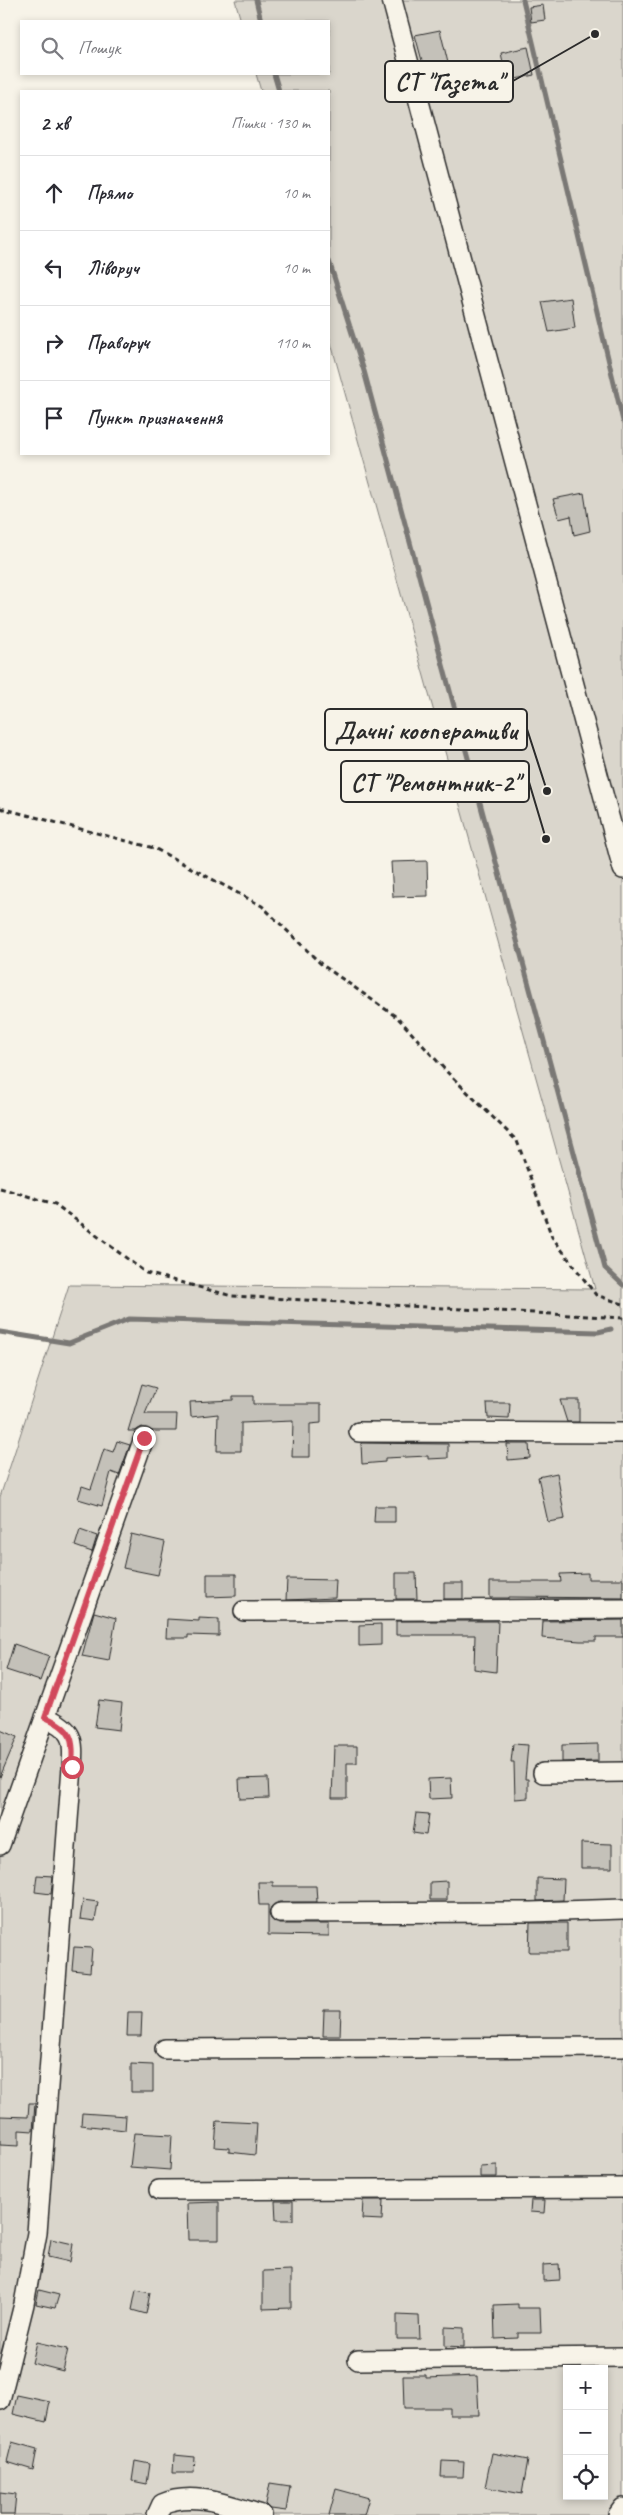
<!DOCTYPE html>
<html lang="uk">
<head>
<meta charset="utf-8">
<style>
	:root { --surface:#fff; --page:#f2f2f3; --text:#2b2b33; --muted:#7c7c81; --line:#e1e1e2 }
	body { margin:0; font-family:Caveat,sans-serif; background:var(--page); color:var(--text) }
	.controls { position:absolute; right:15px; bottom:15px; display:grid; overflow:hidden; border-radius:0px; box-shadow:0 2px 8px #0003 }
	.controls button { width:45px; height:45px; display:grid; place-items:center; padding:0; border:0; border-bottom:1px solid var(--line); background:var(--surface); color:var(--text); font:25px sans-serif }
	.stop { position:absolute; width:15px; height:15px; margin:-11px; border:4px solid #d1495b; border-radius:50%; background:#fff }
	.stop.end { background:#d1495b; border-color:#fff; box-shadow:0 1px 5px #0008 }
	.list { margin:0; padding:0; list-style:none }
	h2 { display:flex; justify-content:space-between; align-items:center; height:65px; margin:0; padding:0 20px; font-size:21px }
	h2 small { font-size:16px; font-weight:400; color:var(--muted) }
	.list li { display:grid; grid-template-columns:32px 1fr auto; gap:15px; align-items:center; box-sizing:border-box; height:75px; padding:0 20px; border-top:1px solid var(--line) }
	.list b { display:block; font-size:19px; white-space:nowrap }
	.list em { font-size:16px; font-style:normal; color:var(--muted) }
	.icon { flex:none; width:28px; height:28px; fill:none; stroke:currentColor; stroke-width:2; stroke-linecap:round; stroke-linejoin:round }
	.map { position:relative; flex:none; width:623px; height:2515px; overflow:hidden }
	.search { position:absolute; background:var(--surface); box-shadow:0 2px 8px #0003; left:20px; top:20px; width:310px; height:55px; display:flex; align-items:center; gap:12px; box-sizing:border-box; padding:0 18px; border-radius:0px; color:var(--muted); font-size:19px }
	.panel { position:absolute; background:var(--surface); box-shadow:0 2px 8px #0003; left:20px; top:90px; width:310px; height:365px; border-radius:0px }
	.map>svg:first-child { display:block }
	.green { fill:#dad6cc; stroke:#82807c; fill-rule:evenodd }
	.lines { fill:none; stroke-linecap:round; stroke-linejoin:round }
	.stream { stroke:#7a7874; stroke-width:5 }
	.building { fill:#c4c1b9; stroke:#2b2b2b }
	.minor-casing { stroke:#2b2b2b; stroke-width:22 }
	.path { stroke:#2b2b2b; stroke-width:3; stroke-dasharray:5 4; stroke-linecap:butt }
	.minor { stroke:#f7f3e8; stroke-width:19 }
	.route { stroke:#d1495b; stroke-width:6 }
	.leader { fill:none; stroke:#2b2b2b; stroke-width:2 }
	.callout-dot { fill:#2b2b2b; stroke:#f7f3e8; stroke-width:2 }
	.callout { fill:#f7f3e8; stroke:#2b2b2b; stroke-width:2 }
	.callout-label { font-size:26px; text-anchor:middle; font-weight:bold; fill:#2b2b2b }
</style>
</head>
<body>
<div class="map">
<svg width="623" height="2515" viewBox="0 0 623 2515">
	<rect width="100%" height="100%" fill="#f7f3e8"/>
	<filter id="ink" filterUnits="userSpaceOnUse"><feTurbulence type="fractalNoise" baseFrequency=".02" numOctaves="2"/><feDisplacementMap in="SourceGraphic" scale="10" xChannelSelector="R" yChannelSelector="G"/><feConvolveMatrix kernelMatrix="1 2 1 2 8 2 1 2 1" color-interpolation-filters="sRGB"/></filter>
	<g filter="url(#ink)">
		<path class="green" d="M235 0H623V2515H0V1497L69 1285 595 1289 329 336V91H261L256 74H329V21H241ZM567 2369H604V2496H567Z"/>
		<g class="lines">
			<path class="stream" d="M256 0 261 21
				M523 0 623 421
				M274 74 279 91
				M329 261 364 371 605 1268 623 1285
				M0 1332 69 1343 129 1319 598 1332 611 1329"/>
		</g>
		<path class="building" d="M543 5 545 20 531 22 529 7Z
			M440 30 449 67 425 72 415 35Z
			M528 47 534 75 507 81 501 53Z
			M571 298 575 328 549 332 542 302Z
			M584 493 590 531 574 535 571 516 559 519 553 499Z
			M427 861 428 896 393 897 391 862Z
			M142 1384 156 1388 145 1414H177L176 1431H153L142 1427 136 1431H128Z
			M233 1396H253V1404H321V1423L310 1424V1457H292L293 1421 241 1423V1451H217L218 1414 191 1417 190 1402 233 1400Z
			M560 1400H579V1422H567Z
			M487 1403H510L509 1419 488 1418Z
			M117 1441 130 1445 119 1475 111 1472 102 1506 78 1499 82 1486 91 1489 104 1449 113 1452Z
			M361 1443 448 1444V1458L428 1459V1456L385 1458V1462L362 1464Z
			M507 1444H529L530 1458 508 1460Z
			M557 1473 565 1519 548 1522 538 1477Z
			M375 1506H395V1522H374Z
			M80 1530 97 1536 92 1552 75 1546Z
			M131 1534 165 1542 158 1575 123 1568Z
			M396 1573H416L417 1599H396Z
			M588 1573V1579H623V1598L509 1597V1598H490V1582H561L560 1574Z
			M207 1574H236V1596L207 1597Z
			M287 1579 336 1580 335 1598 286 1600Z
			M444 1583H463V1599H444Z
			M94 1612 116 1618 109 1661 82 1656Z
			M199 1618 219 1619V1636L188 1635V1638H166L167 1619 199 1621Z
			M623 1620V1637H596V1641H580L542 1638 543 1621Z
			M396 1621H498L496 1672 474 1669 475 1635H396Z
			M381 1624V1645L359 1646V1625Z
			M14 1644 49 1656 40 1681 6 1670Z
			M99 1700 122 1703 119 1730 95 1727Z
			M0 1730 17 1737 0 1777Z
			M513 1744 528 1745 525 1779H528V1798L515 1799 514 1762H511Z
			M598 1744V1761L562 1762V1745Z
			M334 1746H357V1763H347V1798H332Z
			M268 1778 269 1798 240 1799 239 1779Z
			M451 1778 452 1798 429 1799 428 1779Z
			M416 1813 429 1814 426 1835 413 1833Z
			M581 1843 612 1844V1868H581Z
			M37 1875 53 1876 51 1894 35 1892Z
			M537 1878 564 1879 563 1900 537 1901Z
			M447 1881V1900H430V1882Z
			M258 1882H273V1886H316L317 1902H279L271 1907 269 1914 271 1919 280 1924H329V1936L268 1935V1905H259Z
			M83 1900 98 1902 95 1921 80 1919Z
			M530 1923H567V1952H529Z
			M74 1947 92 1948 90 1972 72 1970Z
			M324 2010H341L340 2036H323Z
			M128 2012H142L141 2036H127Z
			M131 2064 153 2065V2092H131Z
			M29 2103H35L33 2131 19 2130V2146L0 2145V2116L28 2117Z
			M82 2113 126 2116 125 2130 81 2125Z
			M217 2121 257 2123 255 2155 229 2152V2148L215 2147Z
			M134 2133 172 2135 170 2170 130 2167Z
			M497 2165V2177H480V2166Z
			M363 2200H383L382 2220 362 2219Z
			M531 2200H545L544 2213 530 2212Z
			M275 2201H293V2220H276Z
			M219 2202V2240H188L187 2203Z
			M51 2239 73 2244 70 2262 48 2257Z
			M559 2264 560 2280 543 2281V2265Z
			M291 2270V2308L263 2309V2271Z
			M39 2290 59 2295 55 2308 36 2304Z
			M136 2290 150 2293 146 2314 132 2310Z
			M518 2304V2308H540L541 2333H518V2338L495 2339 494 2305Z
			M397 2315 419 2316 420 2339H397Z
			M445 2327 464 2328V2347L445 2346Z
			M37 2342 68 2349 63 2371 32 2363Z
			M403 2375H426V2378L477 2376 479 2415H450V2408H404Z
			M17 2395 50 2402 46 2422 13 2414Z
			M12 2442 37 2449 33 2470 7 2462Z
			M492 2453 528 2460 522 2494 485 2487Z
			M174 2455 195 2457 194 2473H173Z
			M135 2461 150 2464 147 2484 132 2481Z
			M442 2461 464 2462 463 2477H441Z
			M270 2483 290 2486 286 2511 271 2509 266 2504Z
			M336 2489 369 2498 364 2515H329Z
			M0 2492 16 2494 14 2515H0Z"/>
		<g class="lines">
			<defs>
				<path id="minor" d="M392 0 623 869
					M359 1432 623 1433
					M244 1611 623 1609
					M543 1773 623 1772
					M0 1845 144 1438
					M280 1913 531 1912 623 1909
					M165 2049 623 2047
					M159 2190 623 2188
					M358 2360 623 2357
					M0 2400 24 2304 37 2233 72 1767C74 1739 73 1729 45 1717
					M157 2515 162 2504C194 2490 230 2506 262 2515
					M618 2515 623 2508"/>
			</defs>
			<use href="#minor" class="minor-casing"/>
			<path class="path" d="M0 808 154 848 262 906 321 964 398 1018 448 1073 517 1141 552 1237 596 1295 623 1304
				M0 1188 55 1204 146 1273 232 1296 623 1318"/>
			<use href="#minor" class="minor"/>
		</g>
	</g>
	<g class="lines" filter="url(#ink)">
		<path class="route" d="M72 1767C74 1739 73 1729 45 1717L144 1438"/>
	</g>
	<path class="leader" d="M595 34L513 81M547 791L527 729M546 839L529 782"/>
	<g class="callout-dot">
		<circle cx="595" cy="34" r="5"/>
		<circle cx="547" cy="791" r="5"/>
		<circle cx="546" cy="839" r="5"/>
	</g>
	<g class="callout">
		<rect x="385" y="61" width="128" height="41" rx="5"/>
		<rect x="325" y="709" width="202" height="41" rx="5"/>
		<rect x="341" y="761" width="188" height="41" rx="5"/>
	</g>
	<g class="callout-label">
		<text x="449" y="90">СТ "Газета"</text>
		<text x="426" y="739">Дачні кооперативи</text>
		<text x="435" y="791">СТ "Ремонтник-2"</text>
	</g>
</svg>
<div class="controls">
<button>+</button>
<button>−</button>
<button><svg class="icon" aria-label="locate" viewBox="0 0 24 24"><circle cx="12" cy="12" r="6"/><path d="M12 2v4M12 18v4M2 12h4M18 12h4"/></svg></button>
</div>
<div class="stop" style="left:72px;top:1767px"></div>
<div class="stop end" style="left:144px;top:1438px"></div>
<div class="search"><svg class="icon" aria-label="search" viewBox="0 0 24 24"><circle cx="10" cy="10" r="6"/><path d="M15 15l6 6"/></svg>Пошук</div>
<section class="panel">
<h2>2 хв<small>Пішки · 130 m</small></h2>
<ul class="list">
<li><svg class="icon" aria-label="ahead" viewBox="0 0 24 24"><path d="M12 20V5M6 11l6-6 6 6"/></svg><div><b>Прямо</b></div><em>10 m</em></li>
<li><svg class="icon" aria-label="left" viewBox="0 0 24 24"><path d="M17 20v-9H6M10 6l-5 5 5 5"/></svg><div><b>Ліворуч</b></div><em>10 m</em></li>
<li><svg class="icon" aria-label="right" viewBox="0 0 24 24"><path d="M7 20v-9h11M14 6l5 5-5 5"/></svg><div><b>Праворуч</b></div><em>110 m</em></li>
<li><svg class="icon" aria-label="arrive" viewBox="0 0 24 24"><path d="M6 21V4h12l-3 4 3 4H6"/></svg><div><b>Пункт призначення</b></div></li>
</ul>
</section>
</div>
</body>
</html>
